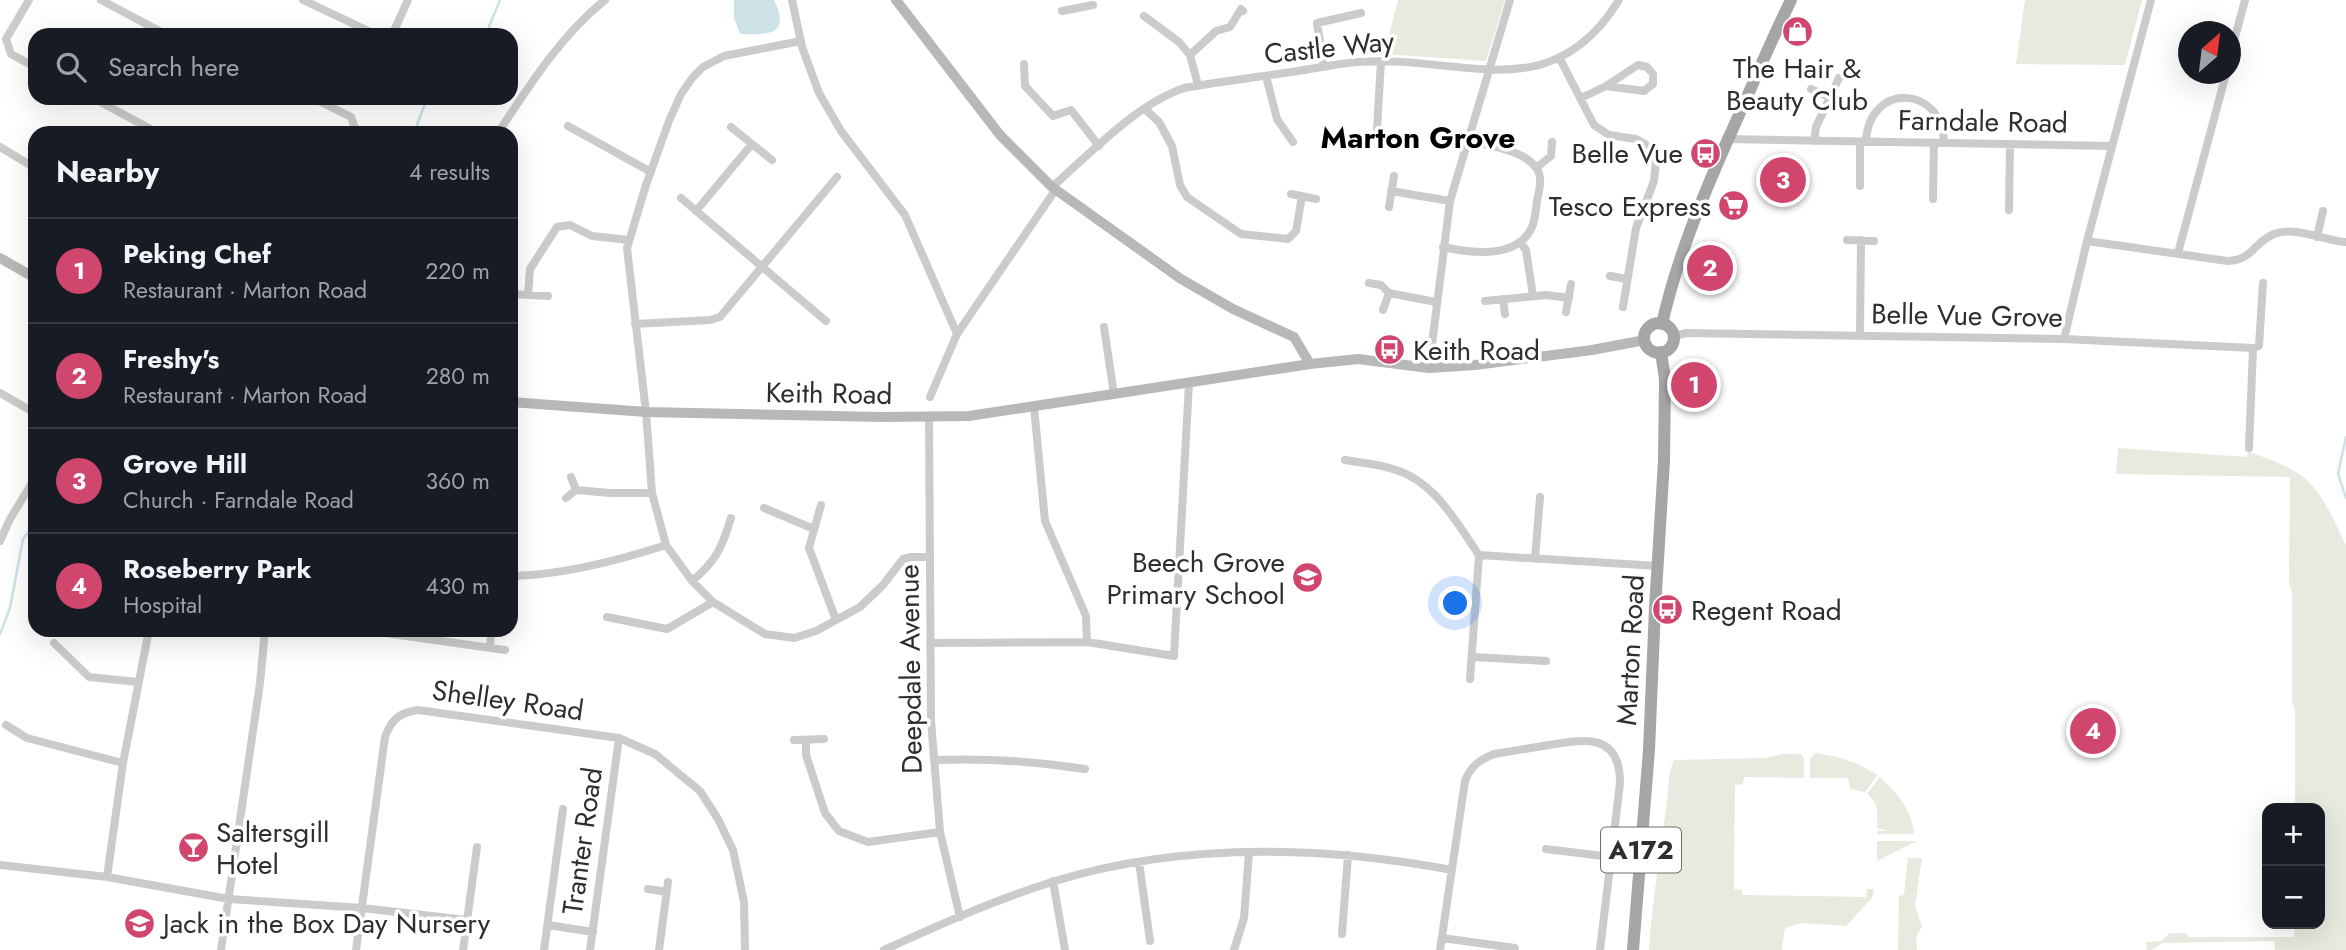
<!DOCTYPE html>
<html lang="en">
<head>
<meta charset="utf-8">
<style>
	:root { --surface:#171b24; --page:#242831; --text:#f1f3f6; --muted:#9ea1a6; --line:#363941; --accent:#d0466d }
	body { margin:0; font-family:Jost,sans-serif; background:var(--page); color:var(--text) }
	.controls { position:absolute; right:21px; bottom:21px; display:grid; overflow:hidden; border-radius:14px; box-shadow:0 7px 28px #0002 }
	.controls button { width:63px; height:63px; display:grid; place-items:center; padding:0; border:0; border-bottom:2px solid var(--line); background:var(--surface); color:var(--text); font:35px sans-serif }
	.compass { position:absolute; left:2178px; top:21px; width:63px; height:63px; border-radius:50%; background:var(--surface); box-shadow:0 7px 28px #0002; rotate:28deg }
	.you { position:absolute; left:1456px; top:604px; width:24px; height:24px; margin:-18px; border:5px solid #fff; border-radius:50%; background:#1a73e8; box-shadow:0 0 0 10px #1a73e833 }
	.badge { display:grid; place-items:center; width:46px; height:46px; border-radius:50%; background:var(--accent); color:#fff; font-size:23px; font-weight:700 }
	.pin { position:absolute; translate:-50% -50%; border:4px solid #fff; box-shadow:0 2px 7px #0006 }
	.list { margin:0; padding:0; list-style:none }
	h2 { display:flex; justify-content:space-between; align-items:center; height:91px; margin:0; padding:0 28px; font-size:30px }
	h2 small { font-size:23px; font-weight:400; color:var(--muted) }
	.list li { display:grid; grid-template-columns:46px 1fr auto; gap:21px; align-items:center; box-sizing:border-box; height:105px; padding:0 28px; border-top:2px solid var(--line) }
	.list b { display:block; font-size:26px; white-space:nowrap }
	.list p { margin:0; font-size:23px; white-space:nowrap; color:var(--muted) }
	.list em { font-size:23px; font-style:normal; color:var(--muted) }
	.icon { flex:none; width:38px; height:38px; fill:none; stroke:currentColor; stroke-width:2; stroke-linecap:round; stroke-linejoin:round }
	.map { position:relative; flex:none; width:2346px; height:950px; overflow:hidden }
	.search { position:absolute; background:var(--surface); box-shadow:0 7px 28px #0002; left:28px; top:28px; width:490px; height:77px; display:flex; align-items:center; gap:18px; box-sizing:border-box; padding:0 24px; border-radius:21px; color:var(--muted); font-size:26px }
	.panel { position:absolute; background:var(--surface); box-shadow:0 7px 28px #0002; left:28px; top:126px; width:490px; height:511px; border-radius:21px }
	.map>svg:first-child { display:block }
	.green { fill:#e7eade }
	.water { fill:#cce2e7 }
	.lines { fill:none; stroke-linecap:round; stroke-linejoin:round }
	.stream { stroke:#cce2e7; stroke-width:2.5 }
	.street { stroke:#cbcbcb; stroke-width:8 }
	.secondary { stroke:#b8b8b8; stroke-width:10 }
	.primary { stroke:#a6a6a6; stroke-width:12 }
	.labels { text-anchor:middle; stroke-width:7; stroke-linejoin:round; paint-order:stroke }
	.shield { fill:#fff; stroke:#6d6d6d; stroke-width:2 }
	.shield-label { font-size:26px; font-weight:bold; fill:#2e2e2e }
	.street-label { font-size:28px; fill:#2e2e2e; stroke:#fff }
	.poi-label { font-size:28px; fill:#2e2e2e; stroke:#fff; text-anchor:start }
	.neighbourhood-label { font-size:30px; font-weight:bold; fill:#000; stroke:#fff }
</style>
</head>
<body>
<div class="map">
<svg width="2346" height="950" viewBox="0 0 2346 950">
	<rect width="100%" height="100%" fill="#fff"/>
	<path class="green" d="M1398 0H1505L1486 61 1384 54Z
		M2025 0H2142L2125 65 2016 64Z
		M2118 448 2247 457 2248 451C2264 458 2285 464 2299 474 2322 489 2334 522 2346 545V950H2275L2274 941 2162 943 2152 950H2147L2146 942 2161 941 2170 933H2185L2190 937H2294L2295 924H2320V808H2295V708L2292 701V593L2289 583 2290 477 2116 474Z
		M1815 753C1839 756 1857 762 1877 775L1865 792 1850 789 1848 778H1810V759Z
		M1783 754H1801L1804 759V778L1744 777 1743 784 1735 785 1734 889 1742 890 1743 895 1866 897 1867 889H1874L1872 898 1846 926 1801 923 1785 928 1782 950H1649C1652 902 1660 856 1666 808 1669 792 1667 775 1674 760L1764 758Z
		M1880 777C1897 793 1912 809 1914 834H1877V831H1890L1877 828C1877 814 1880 803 1867 794Z
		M1877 841H1917L1877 861Z
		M1908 858H1922L1915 906 1922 926 1916 937 1917 950H1898L1899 896 1904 895Z"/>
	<path class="water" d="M734 0H774C791 35 768 35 740 34L734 18Z"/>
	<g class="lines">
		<path class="stream" d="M482 35 488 29 500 0
			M414 133 427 98
			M2346 437 2338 474 2346 498
			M0 634 10 608 23 539 35 524"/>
		<path class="street" d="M29 0 6 39 11 54 35 67
			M101 0 167 35
			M303 0 377 35
			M792 0 802 47 819 93 841 131 905 215 957 334
			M1062 11 1093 5
			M1144 16 1179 42 1190 55
			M392 35 408 0
			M801 41 724 56 703 67 693 77 681 94 669 121 646 185 627 248 646 412 652 493 666 545 692 581 713 602 765 634 794 638 816 631 860 607 883 585 903 559 911 557H930
			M2230 56 2245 0
			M1560 59 1594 125 1609 135 1636 139 1645 144 1656 161 1654 181 1636 228 1623 307
			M1024 64 1025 86 1053 116 1071 110 1099 146
			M1324 67 1317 23 1361 13
			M1266 76 1277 119 1293 142
			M1198 85 1190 55 1216 31 1230 27 1241 9 1243 11
			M1811 89 1829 97
			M93 98 158 133
			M313 98 351 117 355 128 352 133
			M1581 98 1606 86 1638 65 1647 67 1653 74V84L1644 91 1606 86
			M1145 109 1159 122 1172 146 1180 185 1187 197 1241 234 1288 239 1296 231 1302 196
			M568 126 651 172
			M731 127 772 160
			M1377 129 1381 62
			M498 133C529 86 561 35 605 0
			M1728 139 2112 146
			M1814 141 1816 127 1839 78
			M1866 142C1868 82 1943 84 1944 143
			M0 147 35 168
			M1536 168 1551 156 1552 142
			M1860 186V142
			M1052 187C1091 153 1135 105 1184 88 1217 82 1251 78 1284 73 1308 70 1333 64 1358 62 1460 54 1551 111 1619 0
			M1391 191 1450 201
			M1291 194 1316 199
			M681 198 826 321
			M1933 199 1934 143
			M1389 207 1394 176
			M2009 210 2010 144
			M696 211 752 144
			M2317 237 2323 211
			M1847 240 1874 241
			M2087 241 2228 261C2253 260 2254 242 2274 234 2295 226 2323 240 2345 242
			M1520 242 1526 250 1533 296
			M1443 247C1470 253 1517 260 1532 227 1535 220 1536 209 1537 201 1539 190 1543 179 1537 169 1524 149 1488 146 1467 140
			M2178 253 2226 74
			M1610 276 1627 279
			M1369 283 1381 285 1389 293 1436 302
			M511 294 548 296
			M528 295 530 269 557 227 570 225 592 236 629 240
			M1503 299 1505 314
			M1485 301 1546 295 1569 298
			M1383 310 1389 293
			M1566 312 1571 284
			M635 324 710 320 720 317 837 177
			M1104 327 1114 395
			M1860 335 1861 240
			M1674 336 1686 333 2064 339 2253 348 2259 346 2263 283
			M2064 339 2087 241 2151 0
			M1429 368 1450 201 1510 0
			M0 393 35 413
			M930 397 957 334 1056 189
			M1034 407 1045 521 1086 616 1087 642
			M929 417 931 720 940 832 960 917
			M2249 448 2253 348
			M1345 460C1361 463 1378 464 1393 469 1435 481 1456 522 1479 555L1658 566
			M571 477 576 490
			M566 498 576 490 610 493H652
			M821 505 809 548 836 620
			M764 508 814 529
			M0 541 10 519 35 478
			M1535 559 1540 497
			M511 576C563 575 617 561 666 545
			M692 581C716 561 722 548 731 518
			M607 617 667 629 713 602
			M364 630 505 650
			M54 643 89 677 138 682
			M930 643 1087 642 1174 656 1189 383
			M490 647 491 634
			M1474 657 1546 661
			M1470 679 1479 555
			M6 725 27 738 123 763
			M794 740 824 739
			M806 740V755L825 813 839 831 868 842 940 832
			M934 760C986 758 1034 761 1085 769
			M1546 849 1611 857
			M1139 862 1150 941
			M0 865 107 877 229 899 362 908 467 920
			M107 877 123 763 149 630
			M1053 881 1065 950
			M648 889 667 892
			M548 925 593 932
			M1342 934 1348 855
			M1442 938 1515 948
			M221 950 260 683 265 630
			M356 950 385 737C391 720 400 712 418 710L619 738 655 754 700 791 718 819 733 850 744 902 745 950
			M463 950 477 847
			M544 950 563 809
			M590 950 619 738
			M659 950 668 882
			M884 950C939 925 994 900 1052 882 1181 842 1321 846 1452 870
			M1234 950 1244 918 1249 852
			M1440 950 1465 781C1471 766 1479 760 1494 754 1512 751 1530 748 1549 745 1586 739 1620 733 1620 783L1600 950"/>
		<path class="secondary" d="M896 0 1000 135 1052 187 1181 279 1233 309 1294 337 1310 364
			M0 258 35 278
			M511 402 646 412 882 417 969 416 1310 364 1358 359 1429 368 1475 365 1592 350 1645 340"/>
		<path class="primary" d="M1644 338a15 15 0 1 1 30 0a15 15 0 1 1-30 0Z
			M1662 324C1677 258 1702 198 1729 137 1750 91 1769 45 1791 0
			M1633 950 1649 750 1655 608 1664 461 1665 379 1661 352"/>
	</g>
	<defs>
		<symbol id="shop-disc" viewBox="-11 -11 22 22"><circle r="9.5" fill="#d0466d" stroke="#fff"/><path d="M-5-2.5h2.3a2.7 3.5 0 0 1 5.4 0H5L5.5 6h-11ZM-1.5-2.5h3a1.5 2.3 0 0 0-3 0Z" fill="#fff"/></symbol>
		<symbol id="bus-disc" viewBox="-11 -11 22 22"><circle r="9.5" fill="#d0466d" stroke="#fff"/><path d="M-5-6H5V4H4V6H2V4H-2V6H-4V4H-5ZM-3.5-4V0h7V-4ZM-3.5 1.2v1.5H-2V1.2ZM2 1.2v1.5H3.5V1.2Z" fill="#fff"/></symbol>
		<symbol id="supermarket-disc" viewBox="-11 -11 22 22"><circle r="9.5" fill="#d0466d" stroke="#fff"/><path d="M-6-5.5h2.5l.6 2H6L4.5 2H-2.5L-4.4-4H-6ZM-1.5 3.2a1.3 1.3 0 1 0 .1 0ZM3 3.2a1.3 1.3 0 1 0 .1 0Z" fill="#fff"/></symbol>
		<symbol id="school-disc" viewBox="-11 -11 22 22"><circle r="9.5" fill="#d0466d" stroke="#fff"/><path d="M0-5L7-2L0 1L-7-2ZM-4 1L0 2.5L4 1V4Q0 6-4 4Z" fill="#fff"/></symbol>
		<symbol id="bar-disc" viewBox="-11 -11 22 22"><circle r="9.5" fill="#d0466d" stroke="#fff"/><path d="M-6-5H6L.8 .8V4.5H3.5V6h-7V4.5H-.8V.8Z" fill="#fff"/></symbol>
	</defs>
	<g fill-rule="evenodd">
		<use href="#shop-disc" x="1780" y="14" width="35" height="35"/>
		<use href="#bus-disc" x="1688" y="136" width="35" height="35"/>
		<use href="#supermarket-disc" x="1716" y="188" width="35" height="35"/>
		<use href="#bus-disc" x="1372" y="332" width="35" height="35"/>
		<use href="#school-disc" x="1290" y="560" width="35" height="35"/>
		<use href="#bus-disc" x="1650" y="592" width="35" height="35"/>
		<use href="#bar-disc" x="176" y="830" width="35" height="35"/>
		<use href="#school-disc" x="122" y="906" width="35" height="35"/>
	</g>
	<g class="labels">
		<rect class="shield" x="1601" y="827.5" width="80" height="45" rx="5"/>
		<g class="shield-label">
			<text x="1641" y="859">A172</text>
		</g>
		<g class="street-label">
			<text transform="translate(1329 47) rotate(-6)" y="10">Castle Way</text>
			<text transform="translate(1983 121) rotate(1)" y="10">Farndale Road</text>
			<text transform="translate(1967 315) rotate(1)" y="10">Belle Vue Grove</text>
			<text transform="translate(829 393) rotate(1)" y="10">Keith Road</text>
			<text transform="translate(1630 650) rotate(-87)" y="10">Marton Road</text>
			<text transform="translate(910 669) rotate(-91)" y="10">Deepdale Avenue</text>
			<text transform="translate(508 700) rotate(8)" y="10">Shelley Road</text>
			<text transform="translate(582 841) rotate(-82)" y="10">Tranter Road</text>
		</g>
		<g class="poi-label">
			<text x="1797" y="78" text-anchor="middle">The Hair &amp;<tspan x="1797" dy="32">Beauty Club</tspan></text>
			<text x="1683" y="163" text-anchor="end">Belle Vue</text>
			<text x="1711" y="216" text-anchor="end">Tesco Express</text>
			<text x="1413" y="360">Keith Road</text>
			<text x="1285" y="572" text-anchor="end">Beech Grove<tspan x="1285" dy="32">Primary School</tspan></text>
			<text x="1691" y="620">Regent Road</text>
			<text x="216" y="842">Saltersgill<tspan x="216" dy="32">Hotel</tspan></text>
			<text x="163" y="933">Jack in the Box Day Nursery</text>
		</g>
		<g class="neighbourhood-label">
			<text x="1418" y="148">Marton Grove</text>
		</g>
	</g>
</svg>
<div class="controls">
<button>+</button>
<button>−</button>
</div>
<svg class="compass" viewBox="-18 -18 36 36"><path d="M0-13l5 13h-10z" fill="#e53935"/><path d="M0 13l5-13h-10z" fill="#9ea1a6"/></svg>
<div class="you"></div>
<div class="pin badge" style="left:1694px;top:385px">1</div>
<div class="pin badge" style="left:1710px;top:268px">2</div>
<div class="pin badge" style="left:1783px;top:180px">3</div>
<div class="pin badge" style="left:2093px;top:731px">4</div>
<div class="search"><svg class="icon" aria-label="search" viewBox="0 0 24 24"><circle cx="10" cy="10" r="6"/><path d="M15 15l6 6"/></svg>Search here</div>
<section class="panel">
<h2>Nearby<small>4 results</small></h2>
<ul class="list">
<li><span class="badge">1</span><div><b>Peking Chef</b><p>Restaurant · Marton Road</p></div><em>220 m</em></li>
<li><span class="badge">2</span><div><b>Freshy's</b><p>Restaurant · Marton Road</p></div><em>280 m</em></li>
<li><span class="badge">3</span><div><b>Grove Hill</b><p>Church · Farndale Road</p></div><em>360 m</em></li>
<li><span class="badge">4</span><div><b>Roseberry Park</b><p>Hospital</p></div><em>430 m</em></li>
</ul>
</section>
</div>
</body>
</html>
